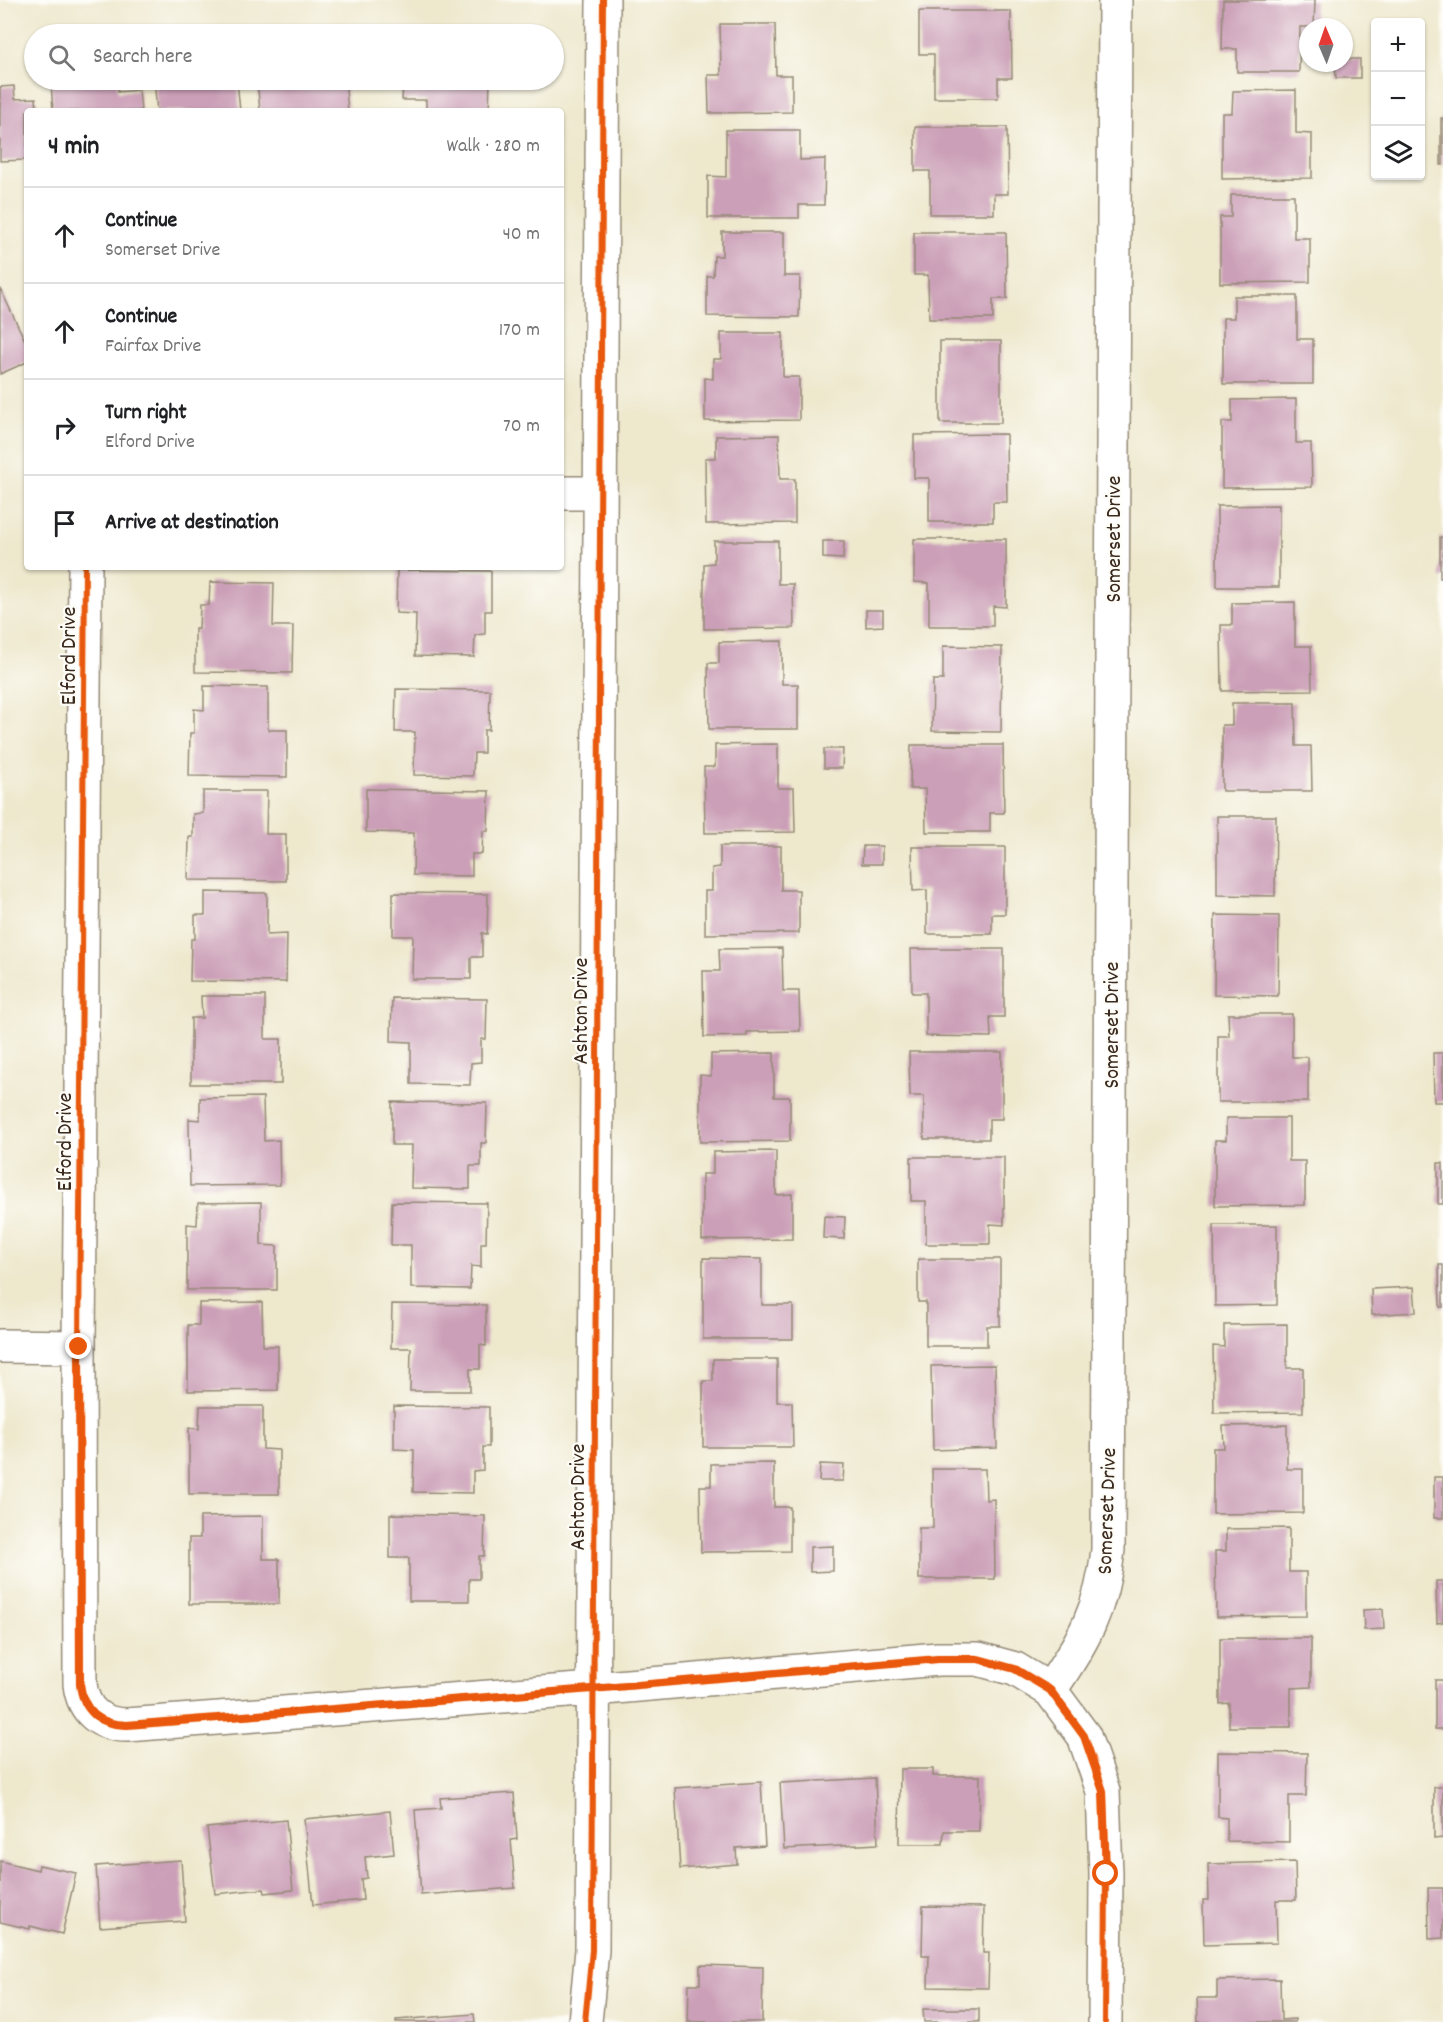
<!DOCTYPE html>
<html lang="en">
<head>
<meta charset="utf-8">
<style>
	:root { --surface:#fff; --page:#f6f6f6; --text:#202124; --muted:#757577; --line:#e0e0e0 }
	body { margin:0; font-family:Dekko,sans-serif; background:var(--page); color:var(--text) }
	.controls { position:absolute; right:18px; top:18px; display:grid; overflow:hidden; border-radius:6px; box-shadow:0 2px 4px #0004 }
	.controls button { width:54px; height:54px; display:grid; place-items:center; padding:0; border:0; border-bottom:2px solid var(--line); background:var(--surface); color:var(--text); font:30px sans-serif }
	.compass { position:absolute; left:1299px; top:18px; width:54px; height:54px; border-radius:50%; background:var(--surface); box-shadow:0 2px 4px #0004; rotate:358deg }
	.stop { position:absolute; width:18px; height:18px; margin:-14px; border:4px solid #ea580c; border-radius:50%; background:#fff }
	.stop.end { background:#ea580c; border-color:#fff; box-shadow:0 2px 6px #0008 }
	.list { margin:0; padding:0; list-style:none }
	h2 { display:flex; justify-content:space-between; align-items:center; height:78px; margin:0; padding:0 24px; font-size:26px }
	h2 small { font-size:20px; font-weight:400; color:var(--muted) }
	.list li { display:grid; grid-template-columns:39px 1fr auto; gap:18px; align-items:center; box-sizing:border-box; height:96px; padding:0 24px; border-top:2px solid var(--line) }
	.list b { display:block; font-size:22px; white-space:nowrap }
	.list p { margin:0; font-size:20px; white-space:nowrap; color:var(--muted) }
	.list em { font-size:20px; font-style:normal; color:var(--muted) }
	.icon { flex:none; width:33px; height:33px; fill:none; stroke:currentColor; stroke-width:2; stroke-linecap:round; stroke-linejoin:round }
	.map { position:relative; flex:none; width:1443px; height:2022px; overflow:hidden }
	.search { position:absolute; background:var(--surface); box-shadow:0 2px 4px #0004; left:24px; top:24px; width:540px; height:66px; display:flex; align-items:center; gap:15px; box-sizing:border-box; padding:0 21px; border-radius:33px; color:var(--muted); font-size:22px }
	.panel { position:absolute; background:var(--surface); box-shadow:0 2px 4px #0004; left:24px; top:108px; width:540px; height:462px; border-radius:6px }
	.map>svg:first-child { display:block }
	.building { fill:#cb9fb7 }
	.lines { fill:none; stroke-linecap:round; stroke-linejoin:round }
	.minor-casing { stroke:#948976; stroke-width:36 }
	.minor { stroke:#fff; stroke-width:33 }
	.cycleway-casing { stroke:#fdfcf7; stroke-width:10 }
	.cycleway { stroke:#e8590c; stroke-width:6 }
	.route { stroke:#ea580c; stroke-width:8 }
	.labels { text-anchor:middle; stroke-width:4.5; stroke-linejoin:round; paint-order:stroke }
	.street-label { font-size:22px; fill:#3b2a1e; stroke:#fdfcf7 }
</style>
</head>
<body>
<div class="map">
<svg width="1443" height="2022" viewBox="0 0 1443 2022">
	<rect width="100%" height="100%" fill="#fdfcf7"/>
	<filter id="ink" filterUnits="userSpaceOnUse"><feTurbulence type="fractalNoise" baseFrequency=".0167" numOctaves="2"/><feDisplacementMap in="SourceGraphic" scale="12" xChannelSelector="R" yChannelSelector="G"/><feConvolveMatrix kernelMatrix="1 2 1 2 8 2 1 2 1" color-interpolation-filters="sRGB"/></filter>
	<filter id="wash" filterUnits="userSpaceOnUse"><feTurbulence type="fractalNoise" baseFrequency=".008" numOctaves="4" result="noise"/><feDisplacementMap in="SourceGraphic" scale="24" xChannelSelector="R" yChannelSelector="G"/><feGaussianBlur stdDeviation="1.35" result="paint"/><feColorMatrix in="noise" values="0 0 0 0 0 0 0 0 0 0 0 0 0 0 0 0 0 1.4 0 .05"/><feComposite in="paint" operator="in"/></filter>
	<g filter="url(#wash)">
		<rect width="100%" height="100%" fill="#eee8cd"/>
		<g id="blocks">
			<path class="building" d="M1223 0H1315L1314 27H1300L1299 72H1237V49H1222Z
				M919 11H1011L1012 78H998V98H934V54H919Z
				M720 24H775L776 75H792V112L709 113 708 75H721Z
				M1344 59H1360V78H1336L1335 63H1344Z
				M104 80H117L118 92 139 90 141 111H53L51 83Z
				M154 80H187L188 84 237 80 240 111H157Z
				M257 80H345L348 111H260Z
				M403 80H490L489 111H426V100H402Z
				M14 86 15 99 36 98 37 111H27V160L0 161V87Z
				M1296 90V133L1312 134V178L1222 179V113H1232L1233 91Z
				M1441 118H1443V165H1441Z
				M915 127H1007L1008 194H994V214H930V171H915Z
				M726 130H800V160L825 159 824 205H799V218H708V176L726 177Z
				M1231 195H1294V238H1310V282L1220 283V217H1231Z
				M722 232H784V276H800L799 317 707 316V276H713L714 256H722Z
				M914 232H1006L1007 299H993V319H929L928 275H914Z
				M0 288 27 345V362L0 374Z
				M1234 296H1297V339H1313V384H1223V318H1234Z
				M721 333H783V377H799V420L705 421V378L713 379V359H721Z
				M940 341H1001V423H940Z
				M1296 399V443H1311L1312 487 1222 488V422H1232V400Z
				M1006 434 1007 502H993V522H929V478H914V435Z
				M779 435 780 479H795V523L706 524 705 458H716V436Z
				M1279 505V587H1217V506Z
				M1440 537H1443V578H1440Z
				M914 539H1006V607L993 606V626H929V583L914 582Z
				M714 541H778V584H793L794 628 704 629V564L714 563Z
				M823 541H844L843 559 823 558Z
				M397 570 491 571V611H485V634L475 635 474 657 415 656 416 614 396 613Z
				M210 582 274 583 273 626H293L292 673 195 672V629H199L200 605H209Z
				M1295 602V646H1311L1312 690 1222 691 1221 625H1232V603Z
				M866 610H883V626L866 627Z
				M782 641V684H798V729H709L708 663H719V642Z
				M943 646 1002 647 1001 732 932 731 933 680H943Z
				M204 686 268 687V730H287V777L189 776 190 733H194V709L204 710Z
				M396 689 490 690 489 730H484V753H474L473 776 414 775 415 732H395Z
				M1232 703H1295L1296 746H1311L1312 791H1222V725H1232Z
				M778 744V788H794L795 832 705 833 704 767H715V745Z
				M911 745H1003L1004 813H990V832H926L925 789H910Z
				M824 749H843L842 768H824Z
				M366 789 489 791 488 831H483L482 854H472V876L413 875 414 833 366 832Z
				M203 791H267L266 834H286V881L188 880 189 837H193V814L203 813Z
				M1217 816H1276L1275 896 1217 895Z
				M720 846H781V890H799V933L705 934V891H712V868L720 867Z
				M863 846H882V864H862Z
				M912 847H1005V914H992V934H927V890L913 891Z
				M205 892 267 893V935L287 934 286 982 190 981 191 939H195V915H205Z
				M393 893 488 894 487 934 482 933V957H471V979H412L413 936H393Z
				M1215 915 1279 916 1278 996 1214 995Z
				M782 948 783 991H799L800 1031 747 1032V1036L704 1037 703 971H720L719 949Z
				M911 949H1004V1017H990L991 1037 926 1036V993H912Z
				M201 996H265V1039H281V1084H191V1018H202Z
				M392 998 487 999 486 1039H481V1062L471 1063 470 1085 411 1084V1042L391 1041Z
				M1228 1014H1292V1057H1308V1102H1218V1036H1229Z
				M909 1052H1002V1119H989V1139H924V1096H910Z
				M774 1053V1097H790V1141L700 1142V1075L711 1076V1054Z
				M1433 1053H1443V1102H1434Z
				M263 1097 264 1141 279 1140 280 1185 190 1186 189 1119 200 1120V1098Z
				M392 1102 487 1103 486 1143H481V1166H470V1189L411 1188 412 1145H392Z
				M1226 1118H1289V1161H1305V1205L1215 1206V1140H1226Z
				M776 1151V1195L792 1194V1239L702 1240V1174H713V1152Z
				M911 1157H1004V1225L990 1224V1244H926V1201H911Z
				M1438 1163H1443V1204H1438Z
				M261 1202V1245L277 1246V1290H187V1224L197 1225 198 1203Z
				M392 1202 487 1203 486 1243H481V1267L471 1266 470 1289 411 1288V1245H391Z
				M824 1216 845 1217 844 1239 823 1238Z
				M1214 1225H1277V1305L1215 1306Z
				M703 1258 762 1259V1305H793V1339H703Z
				M918 1259H1000V1326H987V1346H926V1302H918Z
				M1439 1265H1443V1307H1440Z
				M1414 1287 1416 1312 1372 1315 1371 1289Z
				M262 1302 263 1346H278V1390L188 1391V1325H199V1303Z
				M392 1304 486 1305V1346L480 1345V1369H470V1391H410L411 1348H391Z
				M1287 1324V1368H1303V1412L1214 1413 1213 1346 1224 1347V1325Z
				M713 1359H777V1402H792L793 1447H703V1381H713Z
				M995 1365 997 1448 933 1450 931 1366Z
				M200 1406H263V1449L279 1450V1494H189V1428L199 1429Z
				M394 1406 489 1407V1447H483V1470L473 1471V1493L413 1492 414 1450 394 1449Z
				M1287 1425V1469H1303V1513L1213 1514V1448H1224L1223 1426Z
				M774 1463V1507H790V1551L701 1552 700 1486H711V1464Z
				M820 1464 844 1465 843 1481H819Z
				M932 1469H985L986 1500 994 1499 995 1579H919V1528H933Z
				M1434 1477H1443V1518H1434Z
				M390 1514 485 1516 484 1556H479V1579H469V1601H409V1558H390Z
				M263 1516V1559H279V1604H189V1538H200V1517Z
				M1289 1528V1572H1306V1616L1216 1617 1215 1551H1226V1529Z
				M833 1546V1571L810 1572V1547Z
				M1436 1581H1443V1622L1437 1623Z
				M1383 1609 1384 1629 1364 1630 1363 1610Z
				M1220 1638H1311V1687L1291 1688V1727H1229V1703L1220 1704Z
				M1435 1680H1443V1729H1435Z
				M1218 1752 1307 1753 1306 1796H1289V1842L1227 1841V1818L1218 1817Z
				M900 1769H933V1776H980L979 1831H944L943 1844H899Z
				M875 1778 878 1844 784 1849 780 1783Z
				M761 1782 765 1846 736 1848 737 1864 680 1869 675 1788Z
				M1434 1787H1443V1838L1434 1839Z
				M514 1793 517 1839 511 1840 515 1888 421 1895 415 1810 441 1808 440 1798Z
				M390 1811 394 1854 365 1857 367 1878 361 1879 363 1900 313 1905 304 1819Z
				M286 1820 293 1890 265 1893 264 1889 215 1894 207 1828Z
				M181 1860 185 1921 100 1927 96 1866Z
				M0 1861 38 1870 39 1865 76 1873 62 1934 30 1926V1929L0 1922Z
				M1295 1862 1296 1900H1276L1277 1943 1204 1945 1203 1900H1209L1208 1864Z
				M1428 1888H1443V1938L1429 1939Z
				M923 1906 984 1907 983 1953H989L988 1988 928 1987 929 1956H922Z
				M700 1965 763 1967 762 2022H688L689 1984H700Z
				M1280 1979 1281 2020 1295 2019V2022H1198L1197 1998H1217V1980Z
				M923 2009H979V2022H924Z
				M474 2014 475 2022H396V2020Z"/>
		</g>
	</g>
	<g filter="url(#ink)">
		<use href="#blocks" fill-opacity="0" stroke="#948976" stroke-width="1.5"/>
		<g class="lines">
			<defs>
				<path id="minor" d="M561 493H600
					M85 567 79 1347 80 1684C83 1711 100 1725 127 1725L593 1689 938 1659H978L1015 1669 1050 1690 1084 1736 1103 1791 1106 1874 1105 2022
					M0 1346 79 1347
					M1050 1690C1083 1642 1102 1609 1108 1550L1115 0
					M585 2022 592 1950 603 0"/>
			</defs>
			<use href="#minor" class="minor-casing"/>
			<use href="#minor" class="minor"/>
			<defs>
				<path id="cycleway" d="M85 567 79 1347 80 1684C83 1711 100 1725 127 1725L593 1689 938 1659H978L1015 1669 1050 1690 1084 1736 1103 1791 1106 1874 1105 2022
					M585 2022 592 1950 603 0"/>
			</defs>
			<use href="#cycleway" class="cycleway-casing"/>
			<use href="#cycleway" class="cycleway"/>
		</g>
	</g>
	<g class="lines" filter="url(#ink)">
		<path class="route" d="M79 1347 80 1684C83 1711 100 1725 127 1725L592 1689 938 1659H978L1015 1669 1050 1690 1084 1736 1103 1791 1106 1874"/>
	</g>
	<g class="labels">
		<g class="street-label">
			<text transform="translate(1112 539) rotate(-90)" y="8">Somerset Drive</text>
			<text transform="translate(67 656) rotate(-90)" y="8">Elford Drive</text>
			<text transform="translate(579 1011) rotate(-90)" y="8">Ashton Drive</text>
			<text transform="translate(1110 1025) rotate(-90)" y="8">Somerset Drive</text>
			<text transform="translate(63 1142) rotate(-90)" y="8">Elford Drive</text>
			<text transform="translate(576 1497) rotate(-90)" y="8">Ashton Drive</text>
			<text transform="translate(1105 1511) rotate(-88)" y="8">Somerset Drive</text>
		</g>
	</g>
</svg>
<div class="controls">
<button>+</button>
<button>−</button>
<button><svg class="icon" aria-label="layers" viewBox="0 0 24 24"><path d="M12 4l9 5-9 5-9-5zM3 14l9 5 9-5"/></svg></button>
</div>
<svg class="compass" viewBox="-18 -18 36 36"><path d="M0-13l5 13h-10z" fill="#e53935"/><path d="M0 13l5-13h-10z" fill="#757577"/></svg>
<div class="stop" style="left:1106px;top:1874px"></div>
<div class="stop end" style="left:79px;top:1347px"></div>
<div class="search"><svg class="icon" aria-label="search" viewBox="0 0 24 24"><circle cx="10" cy="10" r="6"/><path d="M15 15l6 6"/></svg>Search here</div>
<section class="panel">
<h2>4 min<small>Walk · 280 m</small></h2>
<ul class="list">
<li><svg class="icon" aria-label="ahead" viewBox="0 0 24 24"><path d="M12 20V5M6 11l6-6 6 6"/></svg><div><b>Continue</b><p>Somerset Drive</p></div><em>40 m</em></li>
<li><svg class="icon" aria-label="ahead" viewBox="0 0 24 24"><path d="M12 20V5M6 11l6-6 6 6"/></svg><div><b>Continue</b><p>Fairfax Drive</p></div><em>170 m</em></li>
<li><svg class="icon" aria-label="right" viewBox="0 0 24 24"><path d="M7 20v-9h11M14 6l5 5-5 5"/></svg><div><b>Turn right</b><p>Elford Drive</p></div><em>70 m</em></li>
<li><svg class="icon" aria-label="arrive" viewBox="0 0 24 24"><path d="M6 21V4h12l-3 4 3 4H6"/></svg><div><b>Arrive at destination</b></div></li>
</ul>
</section>
</div>
</body>
</html>
